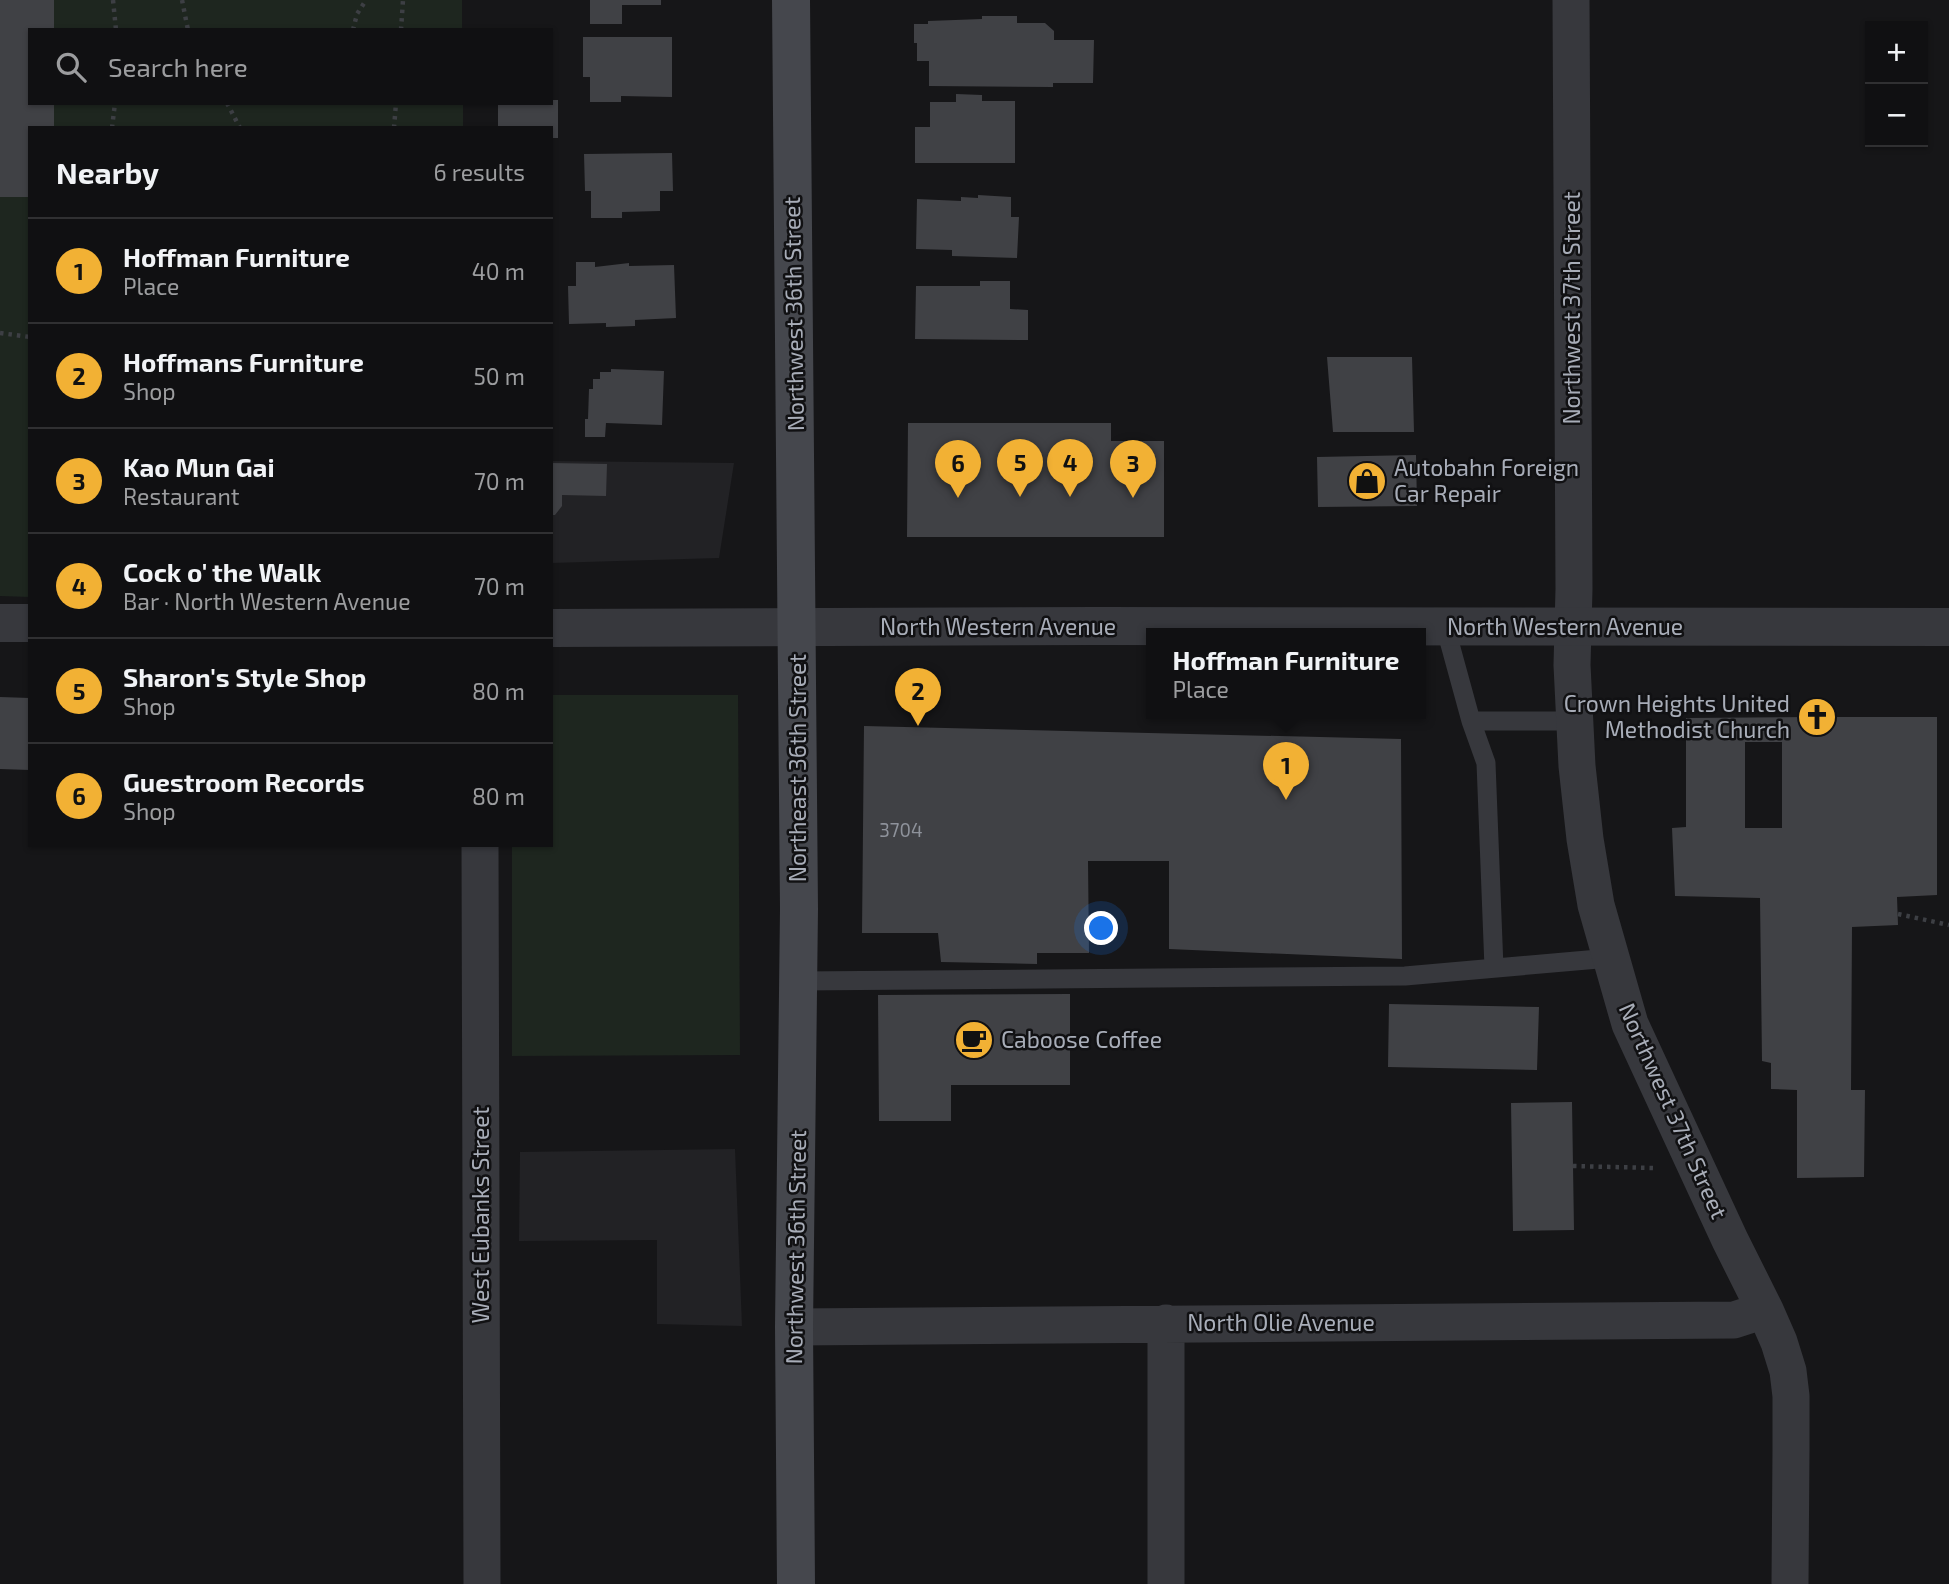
<!DOCTYPE html>
<html lang="en">
<head>
<meta charset="utf-8">
<style>
	:root { --surface:#101012; --page:#19191b; --text:#f1f3f6; --muted:#9c9d9f; --line:#303032; --accent:#f2b134 }
	body { margin:0; font-family:"Exo 2",sans-serif; background:var(--page); color:var(--text) }
	.controls { position:absolute; right:21px; top:21px; display:grid; overflow:hidden; border-radius:0px; box-shadow:0 2px 5px #0004 }
	.controls button { width:63px; height:63px; display:grid; place-items:center; padding:0; border:0; border-bottom:2px solid var(--line); background:var(--surface); color:var(--text); font:35px sans-serif }
	.you { position:absolute; left:1102px; top:929px; width:24px; height:24px; margin:-18px; border:5px solid #fff; border-radius:50%; background:#1a73e8; box-shadow:0 0 0 10px #1a73e833 }
	.badge { display:grid; place-items:center; width:46px; height:46px; border-radius:50%; background:var(--accent); color:#111; font-size:23px; font-weight:700 }
	.pin { position:absolute; translate:-50% -58px; filter:drop-shadow(0 2px 4px #0008) }
	.pin::after { content:''; position:absolute; top:37px; width:24px; height:21px; background:inherit; clip-path:polygon(0 0,100% 0,50% 100%) }
	.popup { position:absolute; left:1146px; top:628px; width:280px; height:91px; box-sizing:border-box; display:grid; place-content:center; border-radius:0px; background:var(--surface); filter:drop-shadow(0 2px 5px #0005); font-size:23px; white-space:nowrap; color:var(--muted) }
	.popup b { font-size:26px; color:var(--text) }
	.popup::after { content:''; position:absolute; left:50%; top:100%; margin-left:-14px; border:14px solid transparent; border-top-color:var(--surface) }
	.list { margin:0; padding:0; list-style:none }
	h2 { display:flex; justify-content:space-between; align-items:center; height:91px; margin:0; padding:0 28px; font-size:30px }
	h2 small { font-size:23px; font-weight:400; color:var(--muted) }
	.list li { display:grid; grid-template-columns:46px 1fr auto; gap:21px; align-items:center; box-sizing:border-box; height:105px; padding:0 28px; border-top:2px solid var(--line) }
	.list b { display:block; font-size:26px; white-space:nowrap }
	.list p { margin:0; font-size:23px; white-space:nowrap; color:var(--muted) }
	.list em { font-size:23px; font-style:normal; color:var(--muted) }
	.icon { flex:none; width:38px; height:38px; fill:none; stroke:currentColor; stroke-width:2; stroke-linecap:round; stroke-linejoin:round }
	.map { position:relative; flex:none; width:1949px; height:1584px; overflow:hidden }
	.search { position:absolute; background:var(--surface); box-shadow:0 2px 5px #0004; left:28px; top:28px; width:525px; height:77px; display:flex; align-items:center; gap:18px; box-sizing:border-box; padding:0 24px; border-radius:0px; color:var(--muted); font-size:26px }
	.panel { position:absolute; background:var(--surface); box-shadow:0 2px 5px #0004; left:28px; top:126px; width:525px; height:721px; border-radius:0px }
	.map>svg:first-child { display:block }
	.built { fill:#222225 }
	.green { fill:#1e261f }
	.building { fill:#404145; fill-rule:evenodd }
	.lines { fill:none; stroke-linecap:round; stroke-linejoin:round }
	.path { stroke:#3d3f44; stroke-width:4.5; stroke-dasharray:3.5 5; stroke-linecap:butt }
	.service { stroke:#37383d; stroke-width:19 }
	.minor { stroke:#37383d; stroke-width:37 }
	.tertiary { stroke:#37383d; stroke-width:38 }
	.secondary { stroke:#45474d; stroke-width:38 }
	.labels { text-anchor:middle; stroke-width:5; stroke-linejoin:round; paint-order:stroke }
	.number-label { font-size:19px; fill:#8e929b }
	.street-label { font-size:23px; fill:#a8adb8; stroke:#111113 }
	.poi-label { font-size:23px; fill:#a8adb8; stroke:#111113; text-anchor:start }
</style>
</head>
<body>
<div class="map">
<svg width="1949" height="1584" viewBox="0 0 1949 1584">
	<rect width="100%" height="100%" fill="#161618"/>
	<path class="built" d="M551 461 734 463 719 558 551 563Z
		M735 1149 742 1326 657 1324V1240L519 1241 520 1152Z"/>
	<path class="green" d="M0 0H462V30H30V103H463V128H30V597L0 596Z
		M551 695H738L740 1055 512 1056V845H551Z"/>
	<path class="building" d="M0 0H54V30H30V103H54V128H30V197H0Z
		M590 0H661V5H622V24H590Z
		M982 16H1017V23H1045L1054 31V40H1094L1093 83H1053V87L929 86V61H917V43H914V24H928V21L982 19Z
		M583 37H672V97L621 96V102H590V77H583Z
		M956 94 982 95V101H1015V163H915V127H930V102H956Z
		M551 100H558V138H551V128H498V103H551Z
		M672 153 673 191H660V211L622 212V218H591V191H585L584 154Z
		M978 195 1011 197V217H1019L1017 258 952 256V250L916 249 917 199 961 201V197L978 198Z
		M576 262H595V267L629 263V266L674 265 676 318 635 320V326L606 327V323L569 324 568 286H576Z
		M980 281H1010V309L1028 310V340L915 339 916 286H980Z
		M1327 357H1412L1414 432H1333Z
		M611 369 664 371 662 425 606 423 605 437H585V419H588L589 389H593V379H600V372H611Z
		M908 423H1111V441H1164V537H907Z
		M1416 455 1417 506 1318 507 1317 457Z
		M551 463 607 464 606 496 562 495V506L555 515H551Z
		M0 697 30 698V770L0 769Z
		M1817 717H1937V895L1897 897 1898 925 1852 927 1851 1090H1865L1864 1177 1797 1178V1090L1771 1089V1063L1762 1061 1760 898 1675 896 1672 828 1686 827V718ZM1745 742H1782V828H1745Z
		M864 726 1401 739 1402 959 1169 949V861H1088L1089 953H1037V964L941 962 938 933H862Z
		M1070 994V1085H951V1121H879L878 995Z
		M1389 1004 1539 1007 1537 1070 1388 1067Z
		M1572 1102 1574 1230 1513 1231 1511 1103Z"/>
	<g class="lines">
		<path class="path" d="M113 0 116 30
			M182 0 188 30
			M353 30 357 14 366 0
			M401 30 403 0
			M227 103 240 128
			M112 128 115 103
			M394 128 396 103
			M0 333 30 337
			M1898 914 1949 925
			M1573 1166 1654 1168"/>
		<path class="service" d="M1445 626 1471 721 1486 763 1494 968
			M1471 721H1575
			M799 981 1405 976 1610 958"/>
		<path class="minor" d="M1571 0 1574 589 1572 665 1577 766 1585 839 1596 905 1630 1024 1730 1240 1765 1310 1779 1342 1788 1371 1791 1396V1449L1790 1584
			M480 845 482 1584
			M1166 1323V1584
			M794 1327 1734 1320 1765 1310"/>
		<path class="tertiary" d="M0 623H30
			M551 628 1096 626 1949 627"/>
		<path class="secondary" d="M791 0 799 909 794 1327 796 1584"/>
	</g>
	<defs>
		<symbol id="shop-disc" viewBox="-11 -11 22 22"><circle r="9.5" fill="#f2b134" stroke="#111113"/><path d="M-5-2.5h2.3a2.7 3.5 0 0 1 5.4 0H5L5.5 6h-11ZM-1.5-2.5h3a1.5 2.3 0 0 0-3 0Z" fill="#111"/></symbol>
		<symbol id="church-disc" viewBox="-11 -11 22 22"><circle r="9.5" fill="#f2b134" stroke="#111113"/><path d="M-1.2-6h2.4v3.5h3.3v2.4h-3.3V6h-2.4V-.1h-3.3v-2.4h3.3Z" fill="#111"/></symbol>
		<symbol id="cafe-disc" viewBox="-11 -11 22 22"><circle r="9.5" fill="#f2b134" stroke="#111113"/><path d="M-5.5-4.5H6V0H3Q3 3.5 0 3.5H-2.5Q-5.5 3.5-5.5 0ZM3-3.2v2h1.7v-2ZM-6 4.5H4V6H-6Z" fill="#111"/></symbol>
	</defs>
	<g fill-rule="evenodd">
		<use href="#shop-disc" x="1345" y="459" width="44" height="44"/>
		<use href="#church-disc" x="1795" y="695" width="44" height="44"/>
		<use href="#cafe-disc" x="952" y="1018" width="44" height="44"/>
	</g>
	<g class="labels">
		<g class="number-label">
			<text x="901" y="837">3704</text>
		</g>
		<g class="street-label">
			<text transform="translate(1572 308) rotate(-90)" y="8">Northwest 37th Street</text>
			<text transform="translate(794 314) rotate(-91)" y="8">Northwest 36th Street</text>
			<text x="998" y="635">North Western Avenue</text>
			<text x="1565" y="635">North Western Avenue</text>
			<text transform="translate(798 768) rotate(-90)" y="8">Northeast 36th Street</text>
			<text transform="translate(1673 1111) rotate(66)" y="8">Northwest 37th Street</text>
			<text transform="translate(481 1215) rotate(-90)" y="8">West Eubanks Street</text>
			<text transform="translate(796 1247) rotate(-89)" y="8">Northwest 36th Street</text>
			<text x="1281" y="1331">North Olie Avenue</text>
		</g>
		<g class="poi-label">
			<text x="1394" y="476">Autobahn Foreign<tspan x="1394" dy="26">Car Repair</tspan></text>
			<text x="1790" y="712" text-anchor="end">Crown Heights United<tspan x="1790" dy="26">Methodist Church</tspan></text>
			<text x="1001" y="1048">Caboose Coffee</text>
		</g>
	</g>
</svg>
<div class="controls">
<button>+</button>
<button>−</button>
</div>
<div class="you"></div>
<div class="pin badge" style="left:1286px;top:800px">1</div>
<div class="popup"><b>Hoffman Furniture</b>Place</div>
<div class="pin badge" style="left:918px;top:726px">2</div>
<div class="pin badge" style="left:1133px;top:498px">3</div>
<div class="pin badge" style="left:1070px;top:497px">4</div>
<div class="pin badge" style="left:1020px;top:497px">5</div>
<div class="pin badge" style="left:958px;top:498px">6</div>
<div class="search"><svg class="icon" aria-label="search" viewBox="0 0 24 24"><circle cx="10" cy="10" r="6"/><path d="M15 15l6 6"/></svg>Search here</div>
<section class="panel">
<h2>Nearby<small>6 results</small></h2>
<ul class="list">
<li><span class="badge">1</span><div><b>Hoffman Furniture</b><p>Place</p></div><em>40 m</em></li>
<li><span class="badge">2</span><div><b>Hoffmans Furniture</b><p>Shop</p></div><em>50 m</em></li>
<li><span class="badge">3</span><div><b>Kao Mun Gai</b><p>Restaurant</p></div><em>70 m</em></li>
<li><span class="badge">4</span><div><b>Cock o' the Walk</b><p>Bar · North Western Avenue</p></div><em>70 m</em></li>
<li><span class="badge">5</span><div><b>Sharon's Style Shop</b><p>Shop</p></div><em>80 m</em></li>
<li><span class="badge">6</span><div><b>Guestroom Records</b><p>Shop</p></div><em>80 m</em></li>
</ul>
</section>
</div>
</body>
</html>
